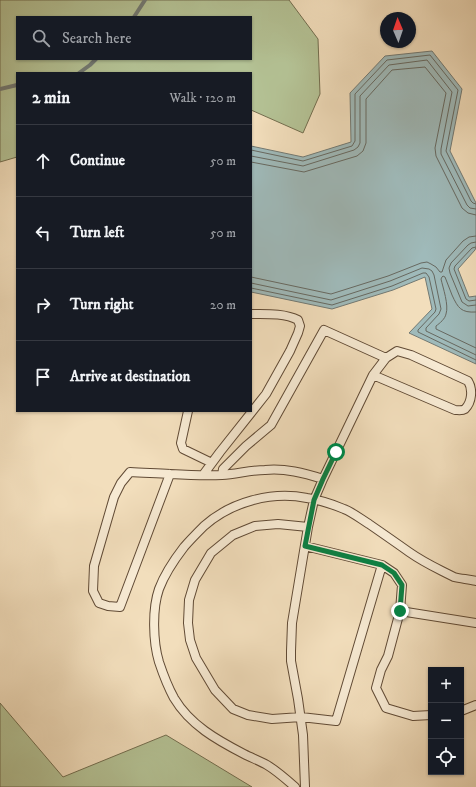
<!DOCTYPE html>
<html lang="en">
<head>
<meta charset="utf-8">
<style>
	:root { --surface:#171b24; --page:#242831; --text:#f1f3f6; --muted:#9ea1a6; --line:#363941 }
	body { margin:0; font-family:"IM FELL DW Pica",serif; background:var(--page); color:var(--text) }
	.controls { position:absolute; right:12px; bottom:12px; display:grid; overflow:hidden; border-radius:0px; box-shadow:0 1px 3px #0004 }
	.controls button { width:36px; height:36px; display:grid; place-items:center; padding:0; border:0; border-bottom:1px solid var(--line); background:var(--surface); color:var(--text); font:20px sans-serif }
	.compass { position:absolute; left:380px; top:12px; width:36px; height:36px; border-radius:50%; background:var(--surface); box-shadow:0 1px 3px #0004; rotate:358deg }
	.stop { position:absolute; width:12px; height:12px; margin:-9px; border:3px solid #0b8043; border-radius:50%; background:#fff }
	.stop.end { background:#0b8043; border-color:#fff; box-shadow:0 1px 4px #0008 }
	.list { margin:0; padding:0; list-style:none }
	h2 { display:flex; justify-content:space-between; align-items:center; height:52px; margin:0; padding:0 16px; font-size:17px }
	h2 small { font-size:13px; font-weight:400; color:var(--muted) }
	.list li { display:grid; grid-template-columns:26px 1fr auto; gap:12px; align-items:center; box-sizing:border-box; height:72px; padding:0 16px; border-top:1px solid var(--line) }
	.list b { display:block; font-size:15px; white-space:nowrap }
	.list em { font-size:13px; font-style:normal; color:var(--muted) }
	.icon { flex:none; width:22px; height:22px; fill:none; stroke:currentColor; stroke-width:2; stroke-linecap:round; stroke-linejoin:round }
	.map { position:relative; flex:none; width:476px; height:787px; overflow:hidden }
	.search { position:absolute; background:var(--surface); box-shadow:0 1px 3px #0004; left:16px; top:16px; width:236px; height:44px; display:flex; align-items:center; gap:10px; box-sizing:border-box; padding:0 14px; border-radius:0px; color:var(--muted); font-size:15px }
	.panel { position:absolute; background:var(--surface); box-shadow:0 1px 3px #0004; left:16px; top:72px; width:236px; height:340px; border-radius:0px }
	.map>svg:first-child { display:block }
	.green { fill:#b4c295; stroke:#726d4e; fill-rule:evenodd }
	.water { fill:#9fbaba; stroke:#727973 }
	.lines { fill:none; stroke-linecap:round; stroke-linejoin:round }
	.shore { stroke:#676961; stroke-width:1 }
	.stream { stroke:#727973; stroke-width:4 }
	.lane-casing { stroke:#604a35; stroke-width:10 }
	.lane { stroke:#f7ead3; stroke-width:8 }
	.route { stroke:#0b8043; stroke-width:5 }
</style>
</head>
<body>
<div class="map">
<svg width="476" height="787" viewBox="0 0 476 787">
	<rect width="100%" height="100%" fill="#f2debc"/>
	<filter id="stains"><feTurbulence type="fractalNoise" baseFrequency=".005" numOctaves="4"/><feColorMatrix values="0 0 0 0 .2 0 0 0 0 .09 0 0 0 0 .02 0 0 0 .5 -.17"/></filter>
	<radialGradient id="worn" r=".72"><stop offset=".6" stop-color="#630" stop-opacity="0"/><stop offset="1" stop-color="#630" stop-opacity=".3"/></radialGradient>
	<path class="green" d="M0 0H289L318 39 320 94 303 133 251 110V73H17V157L0 162ZM17 17H251V59H17Z
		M0 703 63 777 166 735 252 787H0Z"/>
	<path class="water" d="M432 51 462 89 450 151 476 203V247L475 250 458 269 469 297 476 296V364L409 333 432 309 425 277 393 290 332 309 251 292V146L303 157 351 142 350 93 385 56Z"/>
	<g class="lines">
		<path class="shore" d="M251 150 303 161 352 146 355 141V94L387 60 430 55 458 90 446 151 471 201 473 203 476 204
			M251 156 303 166 354 150 358 147 360 143V96L389 65 427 60 452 92 441 149V154L467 205 470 208 476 209
			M251 162 304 172 357 156 363 151 366 143V99L392 70 425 67 446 93 435 148 436 156 462 208 468 213 476 215
			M476 242 471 243 468 245 451 263 449 268 450 273 462 302 468 306 476 305
			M476 247 472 248 455 266 454 269 466 299 469 301 476 300
			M251 277 331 294 388 276 421 263 427 262 431 264 436 267 440 272H442L446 260 463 241 469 237 476 236
			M251 283 331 300 390 281 422 268 429 269 432 271 434 275 441 309 439 314 426 328V331L476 355
			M251 288 332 305 392 286 423 273H426L429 277 436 309 435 312 418 330V332L476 360
			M476 312C461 313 458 308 452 295 450 289 447 283 445 277L443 276 442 277 441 279C443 288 449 305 446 314 445 319 440 323 436 326V329L476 348"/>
		<path class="stream" d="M134 17 145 0
			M79 73 90 65 96 59
			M0 89 17 85"/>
		<defs>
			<path id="lane" d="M188 411 181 443 183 449 212 463
				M170 474 120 607 108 606 99 603 93 591 94 566 114 497 121 483 130 472C143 473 157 473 170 474 187 475 205 476 222 475 237 474 251 470 265 470 285 468 304 473 323 479
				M203 475 220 452 266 394 290 351 298 333 300 326 298 320C285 313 266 314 251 314
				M222 475 223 469 246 446 271 425 324 330 386 358
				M305 546 382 565 336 721 301 717 272 719 248 715 233 709 215 690 196 658 190 640 188 623 189 600 195 580 211 553 233 535 255 526 278 524 308 527
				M382 565 394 573 402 585 400 611 476 623
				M400 611 388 656 381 670 376 688 386 708 413 716 431 715
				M461 711 476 705
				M295 787C286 779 277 771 267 765 260 761 252 758 244 754 217 740 190 725 174 698 168 687 163 674 159 662 153 642 152 609 159 589 165 573 174 560 184 547 190 540 197 533 204 526 231 502 271 491 307 498 320 500 332 504 344 509 352 512 361 519 369 524 382 533 395 542 409 552 419 559 430 565 442 571 446 573 450 575 454 577 461 579 469 579 476 581
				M305 787 303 735 298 699 291 661V651L292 623 308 527 314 500 323 479 373 375 386 358 397 351 411 355 468 381C473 389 472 402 465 409 462 411 458 410 455 410L373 375"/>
		</defs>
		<use href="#lane" class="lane-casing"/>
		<use href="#lane" class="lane"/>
	</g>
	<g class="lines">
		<path class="route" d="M336 452 323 479 314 500 305 546 382 565 394 573 402 585 400 611"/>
	</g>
	<rect width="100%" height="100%" filter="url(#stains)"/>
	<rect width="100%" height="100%" fill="url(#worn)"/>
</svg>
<div class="controls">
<button>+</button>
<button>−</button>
<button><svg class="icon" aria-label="locate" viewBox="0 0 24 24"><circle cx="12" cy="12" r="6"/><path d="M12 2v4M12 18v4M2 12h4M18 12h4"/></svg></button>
</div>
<svg class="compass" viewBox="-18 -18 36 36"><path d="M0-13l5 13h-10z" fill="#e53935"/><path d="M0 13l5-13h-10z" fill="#9ea1a6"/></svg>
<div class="stop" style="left:336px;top:452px"></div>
<div class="stop end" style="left:400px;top:611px"></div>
<div class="search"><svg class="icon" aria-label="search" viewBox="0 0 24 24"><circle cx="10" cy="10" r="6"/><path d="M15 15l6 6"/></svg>Search here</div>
<section class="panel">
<h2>2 min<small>Walk · 120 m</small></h2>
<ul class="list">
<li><svg class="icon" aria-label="ahead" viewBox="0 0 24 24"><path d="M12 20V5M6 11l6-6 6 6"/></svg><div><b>Continue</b></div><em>50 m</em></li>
<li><svg class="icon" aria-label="left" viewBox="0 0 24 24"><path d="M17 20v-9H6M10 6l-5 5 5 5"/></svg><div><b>Turn left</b></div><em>50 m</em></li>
<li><svg class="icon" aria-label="right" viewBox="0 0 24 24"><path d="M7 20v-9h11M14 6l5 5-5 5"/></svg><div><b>Turn right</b></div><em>20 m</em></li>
<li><svg class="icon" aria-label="arrive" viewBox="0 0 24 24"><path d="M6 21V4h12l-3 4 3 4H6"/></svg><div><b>Arrive at destination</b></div></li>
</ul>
</section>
</div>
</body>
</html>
